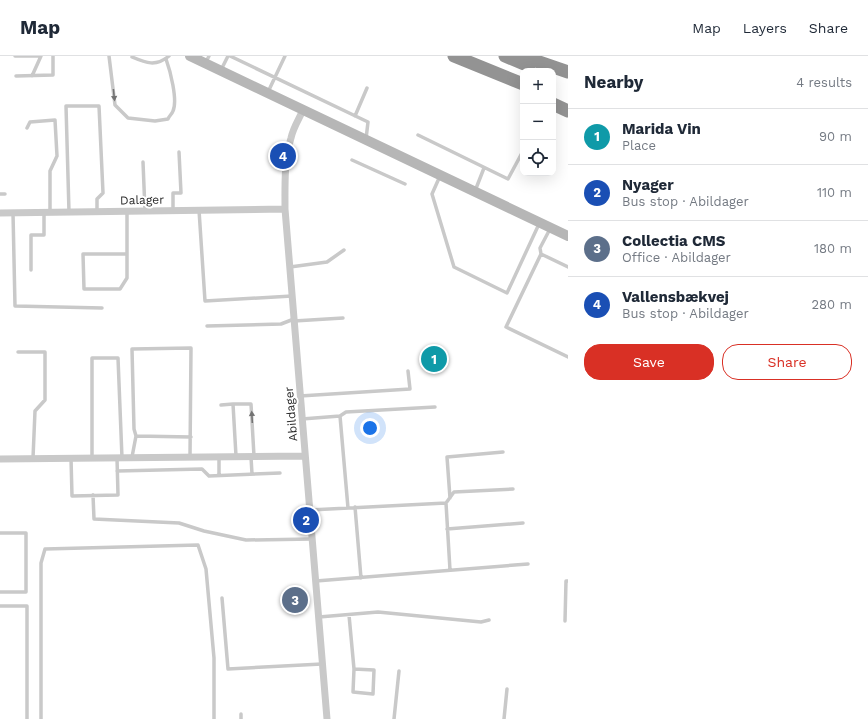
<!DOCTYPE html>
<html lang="en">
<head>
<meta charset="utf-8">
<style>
	:root { --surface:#fff; --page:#f2f2f3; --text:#1f2937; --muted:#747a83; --line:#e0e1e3; --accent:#d93025 }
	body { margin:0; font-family:"Work Sans",sans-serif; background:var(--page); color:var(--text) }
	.controls { position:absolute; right:12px; top:12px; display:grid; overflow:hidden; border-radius:8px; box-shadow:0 4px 16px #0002 }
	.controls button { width:36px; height:36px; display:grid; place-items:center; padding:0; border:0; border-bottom:1px solid var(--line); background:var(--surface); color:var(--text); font:20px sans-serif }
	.you { position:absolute; left:370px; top:372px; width:14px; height:14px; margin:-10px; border:3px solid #fff; border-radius:50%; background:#1a73e8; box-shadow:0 0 0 6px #1a73e833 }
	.badge { display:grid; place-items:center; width:26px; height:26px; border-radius:50%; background:var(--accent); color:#fff; font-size:13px; font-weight:700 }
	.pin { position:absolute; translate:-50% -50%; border:2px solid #fff; box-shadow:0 1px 4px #0006 }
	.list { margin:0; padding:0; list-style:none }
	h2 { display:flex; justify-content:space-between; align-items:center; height:52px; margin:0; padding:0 16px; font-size:17px }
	h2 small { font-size:13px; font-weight:400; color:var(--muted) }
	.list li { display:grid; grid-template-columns:26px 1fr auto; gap:12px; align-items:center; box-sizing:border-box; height:56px; padding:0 16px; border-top:1px solid var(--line) }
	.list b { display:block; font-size:15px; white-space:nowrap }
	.list p { margin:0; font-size:13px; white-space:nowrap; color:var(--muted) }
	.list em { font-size:13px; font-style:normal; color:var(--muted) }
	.actions { display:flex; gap:8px; padding:12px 16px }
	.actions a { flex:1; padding:9px 0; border:1px solid var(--accent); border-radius:16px; text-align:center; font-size:14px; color:var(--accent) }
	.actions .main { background:var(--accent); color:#fff }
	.icon { flex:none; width:22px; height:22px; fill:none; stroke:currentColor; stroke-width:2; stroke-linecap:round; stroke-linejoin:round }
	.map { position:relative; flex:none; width:568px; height:663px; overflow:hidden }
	header { display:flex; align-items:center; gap:24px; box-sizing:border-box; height:56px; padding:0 20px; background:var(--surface); border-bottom:1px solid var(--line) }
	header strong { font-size:19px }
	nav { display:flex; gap:22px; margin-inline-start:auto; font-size:14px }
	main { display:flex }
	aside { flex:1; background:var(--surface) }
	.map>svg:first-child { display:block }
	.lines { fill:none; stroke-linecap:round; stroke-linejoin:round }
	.lane { stroke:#c9c9c9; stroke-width:3.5 }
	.street { stroke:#c9c9c9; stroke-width:7 }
	.secondary { stroke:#b6b6b6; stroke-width:10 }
	.highway { stroke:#939393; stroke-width:13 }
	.oneway { fill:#737373 }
	.labels { text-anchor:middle; stroke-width:4; stroke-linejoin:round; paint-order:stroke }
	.street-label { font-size:12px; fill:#2c2c2c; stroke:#fff }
</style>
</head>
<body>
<header>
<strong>Map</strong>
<nav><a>Map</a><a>Layers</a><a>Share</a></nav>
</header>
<main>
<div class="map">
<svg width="568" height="663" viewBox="0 0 568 663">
	<rect width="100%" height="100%" fill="#fff"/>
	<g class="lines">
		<path class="lane" d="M15 0H41L32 20
			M109 0 115 49 128 62 155 65 168 63C169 60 172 58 173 55 178 44 170 14 166 3
			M230 0 368 66 366 83
			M132 1C146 7 156 11 169 0
			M206 6 209 0
			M221 14 228 0
			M16 20 53 19V0
			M268 36 285 0
			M355 60 367 32
			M27 72 30 66 55 64 57 100 50 115V156
			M418 79 508 123 523 95
			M352 104 405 128
			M143 106 145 155
			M440 120 432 138 454 211 507 237 539 168
			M475 135 484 112
			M0 138H5
			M199 154 205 245 292 240
			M127 155V222L120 233H84L83 198H127
			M173 155V137H181L179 96
			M69 156 66 50H99L103 137 97 143V156
			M13 157 15 250 102 252
			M550 173 540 192 541 198 506 271 568 301
			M541 198 568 211
			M290 211 327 206 344 194
			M31 214V179H44V156
			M294 265 343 262
			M207 270 281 268 294 263
			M18 296H45V344L35 355 33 402
			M300 340 410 333 408 315
			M221 349 233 348
			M340 360 348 452
			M302 363 340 360 346 356 435 351
			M136 380 134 373 132 293 191 292 190 401
			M236 400 233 348H251L254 400
			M132 401 136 380 191 381
			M251 401 252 418
			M71 402 72 440 118 439 117 402
			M92 402V302H118L122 402
			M117 415 202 413 209 420 280 417
			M219 419V401
			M93 439 94 463 179 467 204 475 246 484 312 483
			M450 442 447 401 503 396
			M446 447 450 514
			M355 451 361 522
			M310 454 446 447 454 436 513 433
			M447 473 523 467
			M0 477H26V536H0
			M316 525 528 508
			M222 542 228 613 322 608
			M0 550H27V663
			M349 559 354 613 353 636 373 638 374 614 354 613
			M319 561 378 556 481 566 489 564
			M565 565 566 525H568
			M41 663V507L45 493 198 489 206 513 214 602V663
			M241 663V658
			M394 663 399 615
			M504 663 507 633"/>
		<path class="street" d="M303 54C299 63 293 72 291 82 284 105 285 129 285 153L327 663
			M0 157 285 153
			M0 403 305 400"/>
		<path class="secondary" d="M190 0 568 180"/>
		<path class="highway" d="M454 0 523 28
			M505 0 529 10
			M522 0 568 16
			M553 48 568 55"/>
	</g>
	<defs><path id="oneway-solid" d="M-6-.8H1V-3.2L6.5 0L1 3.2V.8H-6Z"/></defs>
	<g class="oneway">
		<use href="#oneway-solid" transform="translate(114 39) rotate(84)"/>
		<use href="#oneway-solid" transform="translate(252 361) rotate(-93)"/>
	</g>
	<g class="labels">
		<g class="street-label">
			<text transform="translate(142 144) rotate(-1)" y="4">Dalager</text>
			<text transform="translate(291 358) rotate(-95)" y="4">Abildager</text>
		</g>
	</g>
</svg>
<div class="controls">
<button>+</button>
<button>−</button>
<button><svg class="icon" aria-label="locate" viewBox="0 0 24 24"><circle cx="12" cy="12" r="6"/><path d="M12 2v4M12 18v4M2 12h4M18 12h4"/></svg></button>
</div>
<div class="you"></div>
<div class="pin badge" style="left:434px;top:303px;background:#0f9aa8">1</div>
<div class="pin badge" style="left:306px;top:464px;background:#1a4fb4">2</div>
<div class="pin badge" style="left:295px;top:544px;background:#5c6f8a">3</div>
<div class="pin badge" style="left:283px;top:100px;background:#1a4fb4">4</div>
</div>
<aside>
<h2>Nearby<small>4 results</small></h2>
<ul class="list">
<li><span class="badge" style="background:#0f9aa8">1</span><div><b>Marida Vin</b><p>Place</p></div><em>90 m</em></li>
<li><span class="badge" style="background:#1a4fb4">2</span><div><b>Nyager</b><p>Bus stop · Abildager</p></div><em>110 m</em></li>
<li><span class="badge" style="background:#5c6f8a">3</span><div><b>Collectia CMS</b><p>Office · Abildager</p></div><em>180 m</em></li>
<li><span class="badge" style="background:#1a4fb4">4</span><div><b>Vallensbækvej</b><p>Bus stop · Abildager</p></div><em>280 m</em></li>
</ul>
<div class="actions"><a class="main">Save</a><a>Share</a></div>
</aside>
</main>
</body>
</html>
